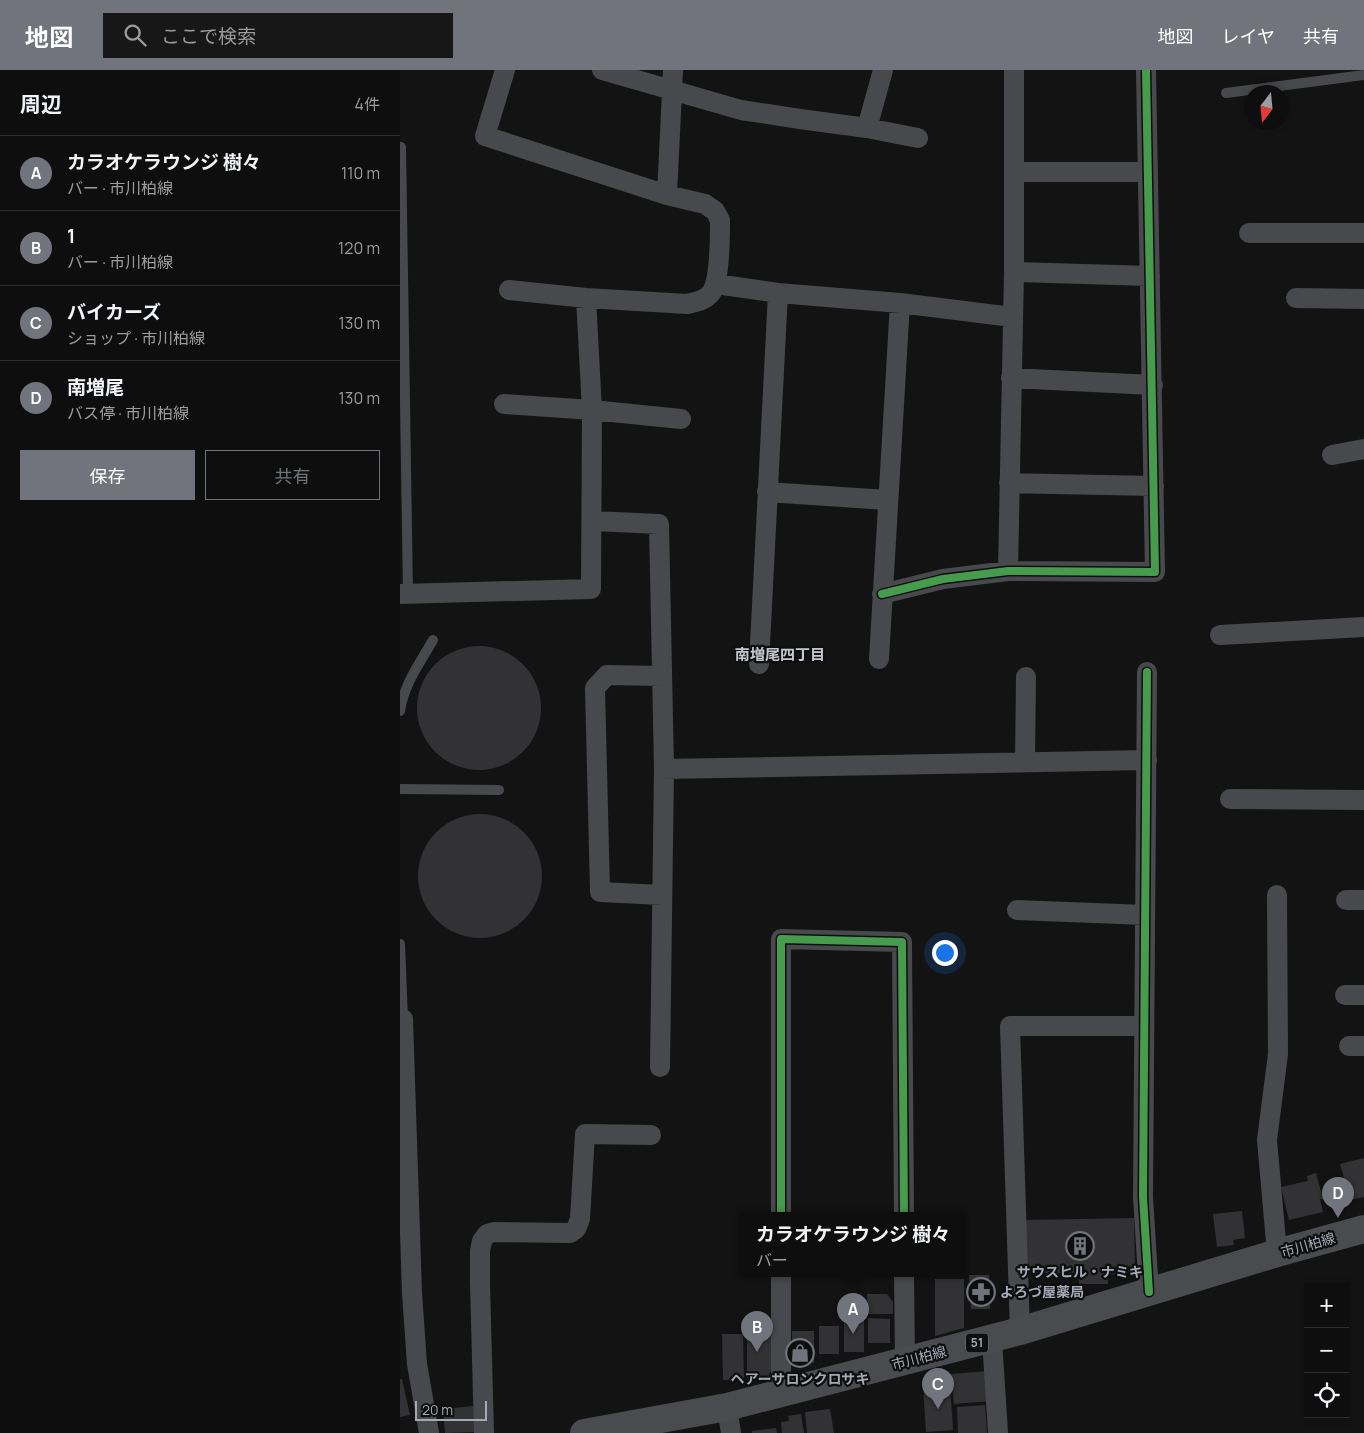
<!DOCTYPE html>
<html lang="ja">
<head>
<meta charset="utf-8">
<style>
	:root { --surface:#0e0e0e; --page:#171717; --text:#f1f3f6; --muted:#9b9c9e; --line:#2e2e2e; --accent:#71747c }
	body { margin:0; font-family:Manrope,"Noto Sans JP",sans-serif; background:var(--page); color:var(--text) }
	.controls { position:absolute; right:15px; bottom:15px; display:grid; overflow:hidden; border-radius:0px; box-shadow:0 2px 8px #0003 }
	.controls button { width:45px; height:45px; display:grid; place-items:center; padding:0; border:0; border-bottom:1px solid var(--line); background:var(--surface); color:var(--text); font:25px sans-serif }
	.compass { position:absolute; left:844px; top:15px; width:45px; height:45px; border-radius:50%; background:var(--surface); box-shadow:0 2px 8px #0003; rotate:196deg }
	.scale { position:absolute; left:15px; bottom:12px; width:72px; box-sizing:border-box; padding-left:5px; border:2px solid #a4a9b5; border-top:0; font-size:14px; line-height:18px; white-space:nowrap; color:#a4a9b5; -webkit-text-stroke:4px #0e0e0f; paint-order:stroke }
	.you { position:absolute; left:544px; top:882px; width:18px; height:18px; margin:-12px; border:4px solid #fff; border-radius:50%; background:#1a73e8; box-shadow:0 0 0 8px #1a73e833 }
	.badge { display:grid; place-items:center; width:32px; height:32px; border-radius:50%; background:var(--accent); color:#fff; font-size:16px; font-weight:700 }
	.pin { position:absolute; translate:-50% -41px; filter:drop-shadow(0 1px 2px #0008) }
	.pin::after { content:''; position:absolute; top:26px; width:18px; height:15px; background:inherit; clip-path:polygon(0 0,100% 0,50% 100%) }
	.popup { position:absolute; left:339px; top:1142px; width:228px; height:65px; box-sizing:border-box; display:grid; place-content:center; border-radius:0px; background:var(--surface); filter:drop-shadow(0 1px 4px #0005); font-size:16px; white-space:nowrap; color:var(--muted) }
	.popup b { font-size:19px; color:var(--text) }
	.popup::after { content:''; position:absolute; left:50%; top:100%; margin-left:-10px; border:10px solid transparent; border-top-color:var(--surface) }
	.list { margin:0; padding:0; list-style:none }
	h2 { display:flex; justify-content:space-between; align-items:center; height:65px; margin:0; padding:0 20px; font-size:21px }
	h2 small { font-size:16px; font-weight:400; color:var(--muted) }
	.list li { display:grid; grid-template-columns:32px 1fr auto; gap:15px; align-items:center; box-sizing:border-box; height:75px; padding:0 20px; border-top:1px solid var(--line) }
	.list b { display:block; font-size:19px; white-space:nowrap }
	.list p { margin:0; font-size:16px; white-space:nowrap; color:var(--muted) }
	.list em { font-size:16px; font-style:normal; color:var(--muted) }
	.actions { display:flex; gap:10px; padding:15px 20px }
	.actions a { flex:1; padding:11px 0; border:1px solid var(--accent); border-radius:0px; text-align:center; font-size:18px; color:var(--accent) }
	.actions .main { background:var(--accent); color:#fff }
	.icon { flex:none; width:28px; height:28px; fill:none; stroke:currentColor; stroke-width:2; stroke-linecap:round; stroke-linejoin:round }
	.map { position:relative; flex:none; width:964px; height:1363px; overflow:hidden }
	header { display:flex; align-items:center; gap:30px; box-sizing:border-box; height:70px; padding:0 25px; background:var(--accent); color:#fff }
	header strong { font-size:24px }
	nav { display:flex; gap:28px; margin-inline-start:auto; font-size:18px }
	.search { width:350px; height:45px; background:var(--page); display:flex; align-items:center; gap:12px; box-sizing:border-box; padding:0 18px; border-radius:0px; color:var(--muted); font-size:19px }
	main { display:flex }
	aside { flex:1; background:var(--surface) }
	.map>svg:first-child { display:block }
	.building { fill:#323234 }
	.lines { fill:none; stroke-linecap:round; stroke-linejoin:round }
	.service { stroke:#48494c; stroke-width:10 }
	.minor { stroke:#48494c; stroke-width:20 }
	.primary { stroke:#4a4b4e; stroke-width:28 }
	.cycleway-casing { stroke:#0e0e0f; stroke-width:11 }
	.cycleway { stroke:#469c4c; stroke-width:8 }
	.labels { text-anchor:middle; stroke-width:4.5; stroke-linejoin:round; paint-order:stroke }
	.shield { fill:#0e0e0f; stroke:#777a83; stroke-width:1 }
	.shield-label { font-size:12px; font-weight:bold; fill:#a4a9b5 }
	.street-label { font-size:14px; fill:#a4a9b5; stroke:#0e0e0f }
	.poi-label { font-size:14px; font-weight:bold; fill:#a4a9b5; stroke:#0e0e0f }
	.neighbourhood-label { font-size:15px; font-weight:bold; fill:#c5c8d1; stroke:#0e0e0f }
</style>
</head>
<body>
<header>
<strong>地図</strong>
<div class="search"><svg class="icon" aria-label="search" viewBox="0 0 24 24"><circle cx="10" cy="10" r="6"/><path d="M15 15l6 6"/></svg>ここで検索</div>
<nav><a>地図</a><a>レイヤ</a><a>共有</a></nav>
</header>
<main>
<aside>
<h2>周辺<small>4件</small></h2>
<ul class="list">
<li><span class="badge">A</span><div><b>カラオケラウンジ 樹々</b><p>バー · 市川柏線</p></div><em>110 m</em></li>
<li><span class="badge">B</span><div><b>1</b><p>バー · 市川柏線</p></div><em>120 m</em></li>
<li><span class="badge">C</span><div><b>バイカーズ</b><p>ショップ · 市川柏線</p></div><em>130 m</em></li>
<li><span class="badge">D</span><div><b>南増尾</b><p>バス停 · 市川柏線</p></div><em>130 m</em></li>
</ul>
<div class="actions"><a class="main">保存</a><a>共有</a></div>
</aside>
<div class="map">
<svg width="964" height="1363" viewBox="0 0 964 1363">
	<rect width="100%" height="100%" fill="#131313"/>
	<path class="building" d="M17 638a62 62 0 1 1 124 0a62 62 0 1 1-124 0Z
		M18 806a62 62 0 1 1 124 0a62 62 0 1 1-124 0Z
		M964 1088V1127L946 1131 940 1109 944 1108 940 1094Z
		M916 1103 923 1129H920L923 1142 889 1150 881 1117 908 1111 907 1106Z
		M842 1141 845 1168 833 1170 834 1175 817 1177 813 1144Z
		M734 1148 735 1203 708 1204V1214H679V1203H627L625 1150Z
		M569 1205H589L590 1239H571Z
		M535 1209H564V1258L535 1266Z
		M467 1224H487L493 1232V1244H468Z
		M444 1248H464V1282H444Z
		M468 1248 490 1249V1273H468Z
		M419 1256H439V1284H419Z
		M347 1259H368L372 1262 371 1301 367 1308H347Z
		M392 1261H414V1293L392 1292Z
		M322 1264H343L344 1310H323Z
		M588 1301 591 1331 554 1334 551 1304Z
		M0 1309H2L10 1345 0 1347Z
		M550 1314 553 1360 526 1362 523 1316Z
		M585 1335 587 1363H558L557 1337Z
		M73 1336 76 1362 45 1363 43 1339Z
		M430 1339 434 1363H407L405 1342Z
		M401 1344 404 1363H382L381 1352 389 1351 388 1346Z
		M376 1358 377 1363H352V1361Z"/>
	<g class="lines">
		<path class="service" d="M826 23 964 5
			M1 77 8 523
			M0 641C4 614 20 593 33 570
			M0 719 99 720
			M0 874 3 949"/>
		<path class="minor" d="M105 0 85 66 267 125 305 134 315 141 320 150C320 166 320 211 311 223 305 231 295 232 287 234L186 228 109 220
			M202 0 341 40 400 49 467 58 518 68
			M467 58 483 0
			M614 102H748
			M267 125 273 0
			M849 163H964
			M614 202 750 206
			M316 214 378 223 500 233 612 247
			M896 228 964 229
			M611 308 753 315
			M104 334 192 340 281 349
			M932 385 964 379
			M609 413 754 416
			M367 422 487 430
			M193 451 259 454 264 699 260 997
			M608 501 614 202V0
			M0 524 191 519 192 340 186 228
			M482 524 543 509 608 501 755 502 746 0
			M820 565 964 557
			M479 589 500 233
			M359 594 378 223
			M747 602 743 1127 749 1222
			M262 606 207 605 195 618 200 822 262 825
			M625 692 626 607
			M264 699 747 690
			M830 729 964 730
			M877 825 878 984 867 1070 877 1183
			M946 830H964
			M617 840 745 845
			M945 925H964
			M3 949 12 1223 17 1294 29 1363
			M949 976H964
			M381 1145V869L502 872 504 1145
			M381 1203V1323
			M504 1203 505 1291
			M620 1261 610 956H744
			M592 1269 598 1363
			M327 1337 331 1363
			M84 1363 80 1213V1181L82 1171 87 1164 94 1162 170 1163 176 1159 180 1149 185 1064 251 1065"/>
		<path class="primary" d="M184 1363 327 1337 620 1261 877 1183 964 1159"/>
		<defs>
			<path id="cycleway" d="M482 524 543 509 608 501 755 502 746 0
				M747 602 743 1127 749 1222
				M381 1145V869L502 872 504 1145"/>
		</defs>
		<use href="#cycleway" class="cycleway-casing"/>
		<use href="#cycleway" class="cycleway"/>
	</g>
	<defs>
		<symbol id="building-ring" viewBox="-11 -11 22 22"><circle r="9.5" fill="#0e0e0f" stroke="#71747c" stroke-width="1.5"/><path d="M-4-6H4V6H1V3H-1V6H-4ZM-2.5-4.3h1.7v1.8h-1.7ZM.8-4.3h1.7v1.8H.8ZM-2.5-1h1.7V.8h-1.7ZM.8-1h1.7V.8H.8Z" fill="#71747c"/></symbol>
		<symbol id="pharmacy-ring" viewBox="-11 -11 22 22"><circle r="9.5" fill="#0e0e0f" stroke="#71747c" stroke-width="1.5"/><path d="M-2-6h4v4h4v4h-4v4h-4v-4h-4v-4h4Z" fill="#71747c"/></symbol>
		<symbol id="shop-ring" viewBox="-11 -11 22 22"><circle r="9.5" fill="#0e0e0f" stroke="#71747c" stroke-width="1.5"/><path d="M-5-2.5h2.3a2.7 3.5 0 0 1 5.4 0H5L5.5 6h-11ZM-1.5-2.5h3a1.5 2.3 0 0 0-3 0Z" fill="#71747c"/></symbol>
	</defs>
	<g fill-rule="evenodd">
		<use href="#building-ring" x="664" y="1160" width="32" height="32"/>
		<use href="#pharmacy-ring" x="565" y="1206" width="32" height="32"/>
		<use href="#shop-ring" x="384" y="1267" width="32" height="32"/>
	</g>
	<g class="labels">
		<rect class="shield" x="566" y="1263.5" width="22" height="19" rx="4"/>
		<g class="shield-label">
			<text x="577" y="1277">51</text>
		</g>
		<g class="street-label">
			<text transform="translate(908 1175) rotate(-16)" y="5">市川柏線</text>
			<text transform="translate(519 1288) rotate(-15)" y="5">市川柏線</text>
		</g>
		<g class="poi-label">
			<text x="680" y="1207">サウスヒル・ナミキ</text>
			<text x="600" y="1227" text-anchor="start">よろづ屋薬局</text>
			<text x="400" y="1314">ヘアーサロンクロサキ</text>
		</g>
		<g class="neighbourhood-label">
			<text x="380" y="590">南増尾四丁目</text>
		</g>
	</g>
</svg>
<div class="controls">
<button>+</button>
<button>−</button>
<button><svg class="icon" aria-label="locate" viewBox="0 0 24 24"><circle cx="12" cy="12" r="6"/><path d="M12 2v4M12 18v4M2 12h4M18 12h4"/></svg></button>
</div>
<svg class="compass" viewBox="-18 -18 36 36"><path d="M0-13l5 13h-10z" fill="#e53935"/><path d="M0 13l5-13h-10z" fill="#9b9c9e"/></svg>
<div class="scale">20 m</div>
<div class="you"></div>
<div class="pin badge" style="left:453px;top:1264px">A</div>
<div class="popup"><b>カラオケラウンジ 樹々</b>バー</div>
<div class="pin badge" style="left:357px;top:1282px">B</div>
<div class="pin badge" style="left:538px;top:1339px">C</div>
<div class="pin badge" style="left:938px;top:1148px">D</div>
</div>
</main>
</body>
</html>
